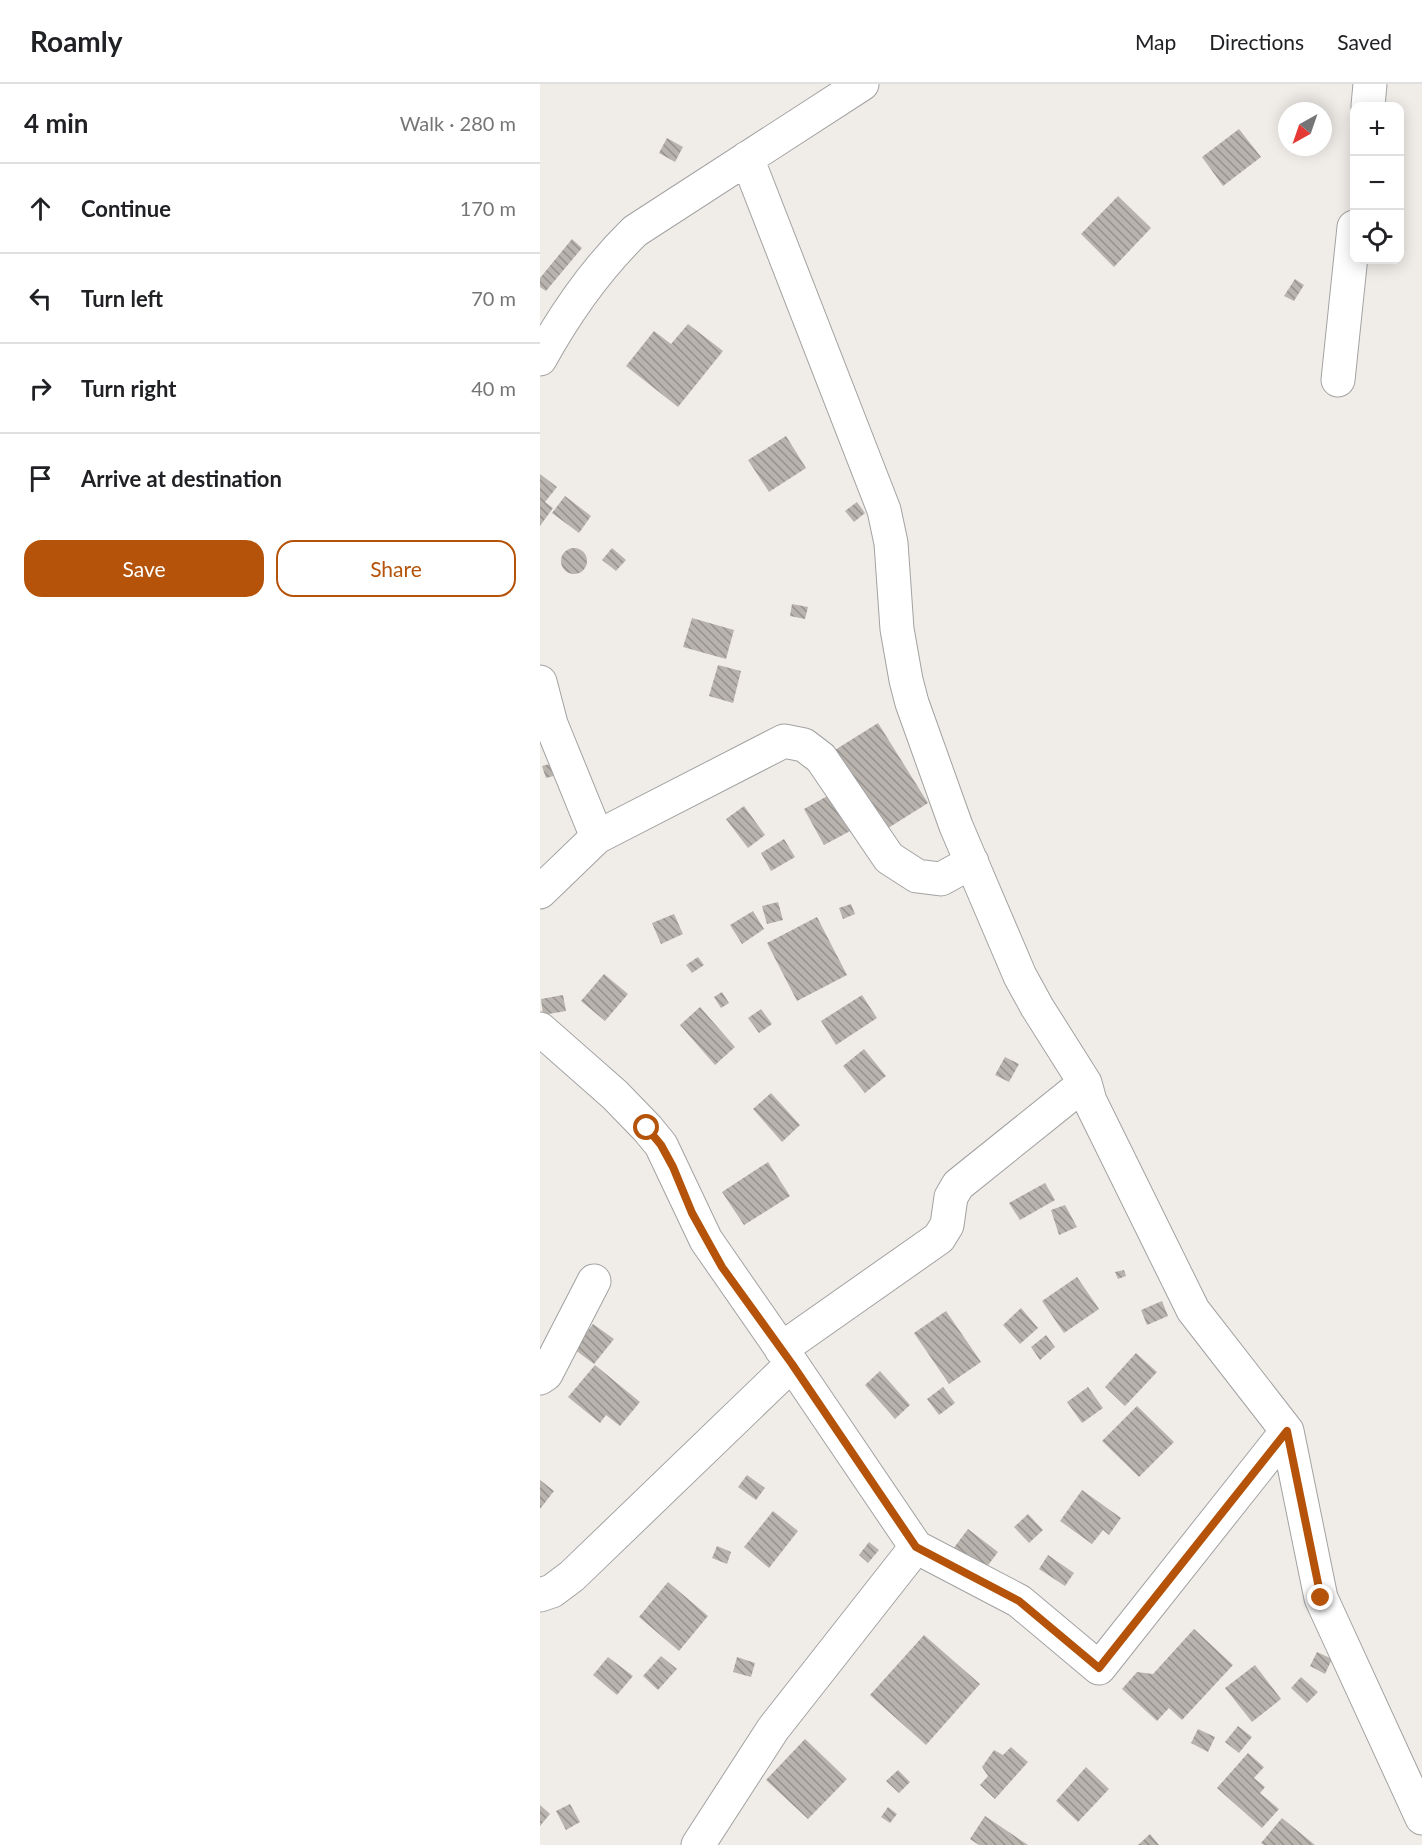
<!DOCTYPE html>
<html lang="en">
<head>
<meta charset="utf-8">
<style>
	:root { --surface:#fff; --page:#f6f6f6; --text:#202124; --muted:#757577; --line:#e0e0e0; --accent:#b45309 }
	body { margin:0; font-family:Lato,sans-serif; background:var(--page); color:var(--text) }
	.controls { position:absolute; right:18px; top:18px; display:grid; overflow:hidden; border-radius:12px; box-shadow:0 3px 15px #0003 }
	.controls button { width:54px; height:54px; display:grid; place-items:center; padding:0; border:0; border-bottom:2px solid var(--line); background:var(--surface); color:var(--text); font:30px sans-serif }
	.compass { position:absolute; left:738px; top:18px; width:54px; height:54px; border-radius:50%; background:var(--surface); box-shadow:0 3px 15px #0003; rotate:220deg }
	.stop { position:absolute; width:18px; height:18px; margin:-14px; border:4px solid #b45309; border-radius:50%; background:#fff }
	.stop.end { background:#b45309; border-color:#fff; box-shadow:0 2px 6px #0008 }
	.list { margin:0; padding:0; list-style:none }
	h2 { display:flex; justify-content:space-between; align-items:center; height:78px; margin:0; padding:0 24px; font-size:26px }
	h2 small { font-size:20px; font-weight:400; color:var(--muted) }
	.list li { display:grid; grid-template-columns:39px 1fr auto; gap:18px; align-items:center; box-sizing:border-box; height:90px; padding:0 24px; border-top:2px solid var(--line) }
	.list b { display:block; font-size:22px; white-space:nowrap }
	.list em { font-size:20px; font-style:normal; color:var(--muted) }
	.actions { display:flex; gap:12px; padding:18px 24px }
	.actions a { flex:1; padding:14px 0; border:2px solid var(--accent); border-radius:18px; text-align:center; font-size:21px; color:var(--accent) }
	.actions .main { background:var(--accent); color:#fff }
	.icon { flex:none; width:33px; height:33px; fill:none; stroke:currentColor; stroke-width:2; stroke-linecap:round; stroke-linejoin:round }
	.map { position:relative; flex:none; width:882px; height:1761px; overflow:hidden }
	header { display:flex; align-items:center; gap:36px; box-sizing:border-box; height:84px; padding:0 30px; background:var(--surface); border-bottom:2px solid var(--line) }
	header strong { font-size:28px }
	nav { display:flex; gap:33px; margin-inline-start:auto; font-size:21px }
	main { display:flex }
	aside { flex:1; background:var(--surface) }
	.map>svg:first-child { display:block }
	.building { fill:url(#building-back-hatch) }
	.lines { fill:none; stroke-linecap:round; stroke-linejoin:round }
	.minor-casing { stroke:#a2a2a2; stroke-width:35 }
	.minor { stroke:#fff; stroke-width:33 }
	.route { stroke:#b45309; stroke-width:8 }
</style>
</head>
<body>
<header>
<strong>Roamly</strong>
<nav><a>Map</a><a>Directions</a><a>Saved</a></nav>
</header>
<main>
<aside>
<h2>4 min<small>Walk · 280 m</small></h2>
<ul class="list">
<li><svg class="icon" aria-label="ahead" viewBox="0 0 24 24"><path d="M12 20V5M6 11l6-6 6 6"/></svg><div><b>Continue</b></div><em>170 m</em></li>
<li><svg class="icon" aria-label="left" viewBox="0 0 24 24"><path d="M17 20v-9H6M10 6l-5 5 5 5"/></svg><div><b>Turn left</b></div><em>70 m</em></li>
<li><svg class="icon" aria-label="right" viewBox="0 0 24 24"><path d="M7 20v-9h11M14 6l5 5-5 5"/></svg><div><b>Turn right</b></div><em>40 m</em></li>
<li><svg class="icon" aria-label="arrive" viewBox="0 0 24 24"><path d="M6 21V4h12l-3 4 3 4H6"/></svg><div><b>Arrive at destination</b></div></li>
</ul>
<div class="actions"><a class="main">Save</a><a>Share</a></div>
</aside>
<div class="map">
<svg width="882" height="1761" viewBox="0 0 882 1761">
	<defs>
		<pattern id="building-back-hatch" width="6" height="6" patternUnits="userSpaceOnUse" patternTransform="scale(1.5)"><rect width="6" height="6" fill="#b9b3ae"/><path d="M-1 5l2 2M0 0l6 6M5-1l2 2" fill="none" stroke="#96918d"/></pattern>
	</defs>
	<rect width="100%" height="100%" fill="#f0ede9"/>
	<path class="building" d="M699 45 721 73 683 102 662 73Z
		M127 54 143 63 135 78 119 69Z
		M578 112 611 144 574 183 541 150Z
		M32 155 42 164 6 207 0 203V194Z
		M755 195 764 201 754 217 744 212Z
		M148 240 183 267 138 323 86 282 114 247 131 260Z
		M246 352 266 384 229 408 208 376Z
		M0 390 17 403 5 418 13 424 0 442Z
		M25 412 51 432 39 449 12 429Z
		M317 418 325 429 314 438 305 427Z
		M72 464 86 476 76 487 62 476Z
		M21 477a13 13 0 1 1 26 0a13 13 0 1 1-26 0Z
		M252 520 268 523 265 535 250 532Z
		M152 534 194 546 186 575 143 563Z
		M178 581 201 587 193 619 169 612Z
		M338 639 388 719 345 746 295 666Z
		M18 678 21 690 6 694 2 682Z
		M291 710 312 746 284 761 264 725Z
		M204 722 225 751 208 764 186 735Z
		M244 755 255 773 231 787 221 769Z
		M238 818 243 836 227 840 222 822Z
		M311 820 315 830 303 835 299 824Z
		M213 827 224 845 202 860 190 841Z
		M134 830 143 850 121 860 112 839Z
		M277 833 307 891 257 917 227 859Z
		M158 873 164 881 152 889 146 881Z
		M64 890 88 910 65 937 41 917Z
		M182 908 189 919 181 924 174 913Z
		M23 911 26 927 3 931 1 915Z
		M322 911 337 934 296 961 281 937Z
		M160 923 195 963 175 981 140 941Z
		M221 925 232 940 219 949 208 934Z
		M324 965 346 992 325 1009 303 982Z
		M465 973 479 980 469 998 455 991Z
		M231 1009 260 1041 242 1058 213 1025Z
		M228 1078 250 1112 204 1141 182 1108Z
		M505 1099 515 1116 480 1136 469 1119Z
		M525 1121 537 1143 519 1151 511 1126Z
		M584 1186 586 1192 578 1195 575 1188Z
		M537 1193 559 1225 524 1249 502 1217Z
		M622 1217 628 1232 607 1241 601 1226Z
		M481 1224 498 1244 480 1260 463 1241Z
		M406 1227 441 1278 409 1300 374 1249Z
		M53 1240 74 1255 54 1280 34 1265Z
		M506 1251 515 1263 500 1276 491 1263Z
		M596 1269 617 1288 585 1322 565 1303Z
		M55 1281 100 1318 80 1342 66 1331 60 1339 28 1313Z
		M340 1287 370 1321 355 1335 325 1301Z
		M403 1303 415 1319 399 1331 387 1315Z
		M548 1303 563 1324 542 1339 527 1318Z
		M597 1322 634 1358 599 1393 562 1357Z
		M207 1391 225 1404 216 1416 198 1403Z
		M0 1396 14 1407 0 1425Z
		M542 1406 581 1434 569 1451 563 1446 552 1460 520 1437Z
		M233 1427 258 1447 229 1484 204 1463Z
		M488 1430 503 1446 489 1459 474 1443Z
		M428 1445 458 1468 440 1492 410 1469Z
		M329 1458 339 1466 328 1479 319 1471Z
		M177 1462 191 1468 187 1480 172 1474Z
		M508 1471 534 1489 525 1502 499 1485Z
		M128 1498 168 1532 139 1567 99 1533Z
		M654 1545 693 1581 642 1636 629 1624 617 1637 582 1605 597 1588 613 1590Z
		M384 1551 440 1600 386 1661 330 1611Z
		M777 1568 792 1575 785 1590 770 1582Z
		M121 1572 137 1585 118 1606 103 1592Z
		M68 1573 93 1592 77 1611 53 1591Z
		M197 1573 215 1579 211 1593 193 1588Z
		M715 1581 741 1615 712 1638 685 1604Z
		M761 1593 778 1608 767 1619 751 1604Z
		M698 1642 712 1653 699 1669 685 1658Z
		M658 1645 675 1653 668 1668 651 1659Z
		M265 1655 307 1695 268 1735 226 1696Z
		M471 1663 488 1678 455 1715 440 1701 448 1692 442 1683 454 1666 463 1671Z
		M708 1669 724 1683 714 1694 725 1703 720 1709 739 1725 722 1744 677 1704Z
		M546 1683 569 1705 538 1738 516 1717Z
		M358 1686 370 1698 359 1709 346 1697Z
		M30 1720 40 1738 26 1746 16 1727Z
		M0 1721 10 1730 0 1742Z
		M348 1723 357 1730 350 1739 341 1733Z
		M445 1732 488 1761H439L430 1755Z
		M742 1734 775 1761H724L721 1759Z
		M610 1750 619 1761H598Z"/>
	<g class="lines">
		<defs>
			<path id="minor" d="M828 22 830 0
				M207 74 344 426 351 459 357 545 366 596 372 619 416 742 480 892 497 923 545 999 550 1017 653 1226 747 1347 781 1514 882 1734
				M0 275C26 228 57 184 95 147L322 0
				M798 296 814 143
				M0 598 11 640 57 753 0 808
				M57 753 244 657 264 661 281 674 349 774 377 792 401 795 432 778
				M0 945 75 1011 107 1044 121 1061 166 1156 252 1280 32 1492 12 1507 0 1511
				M241 1265 399 1154 407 1141 411 1113 418 1101 545 999
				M252 1280 376 1463 479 1517 559 1584 747 1347
				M0 1294 6 1290 54 1197
				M158 1761 233 1645 376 1463"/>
		</defs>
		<use href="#minor" class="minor-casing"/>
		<use href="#minor" class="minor"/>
	</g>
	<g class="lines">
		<path class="route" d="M107 1044 121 1061 133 1083 152 1129 182 1183 252 1280 376 1463 479 1517 559 1584 747 1347 781 1514"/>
	</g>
</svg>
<div class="controls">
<button>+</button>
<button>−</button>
<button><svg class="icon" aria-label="locate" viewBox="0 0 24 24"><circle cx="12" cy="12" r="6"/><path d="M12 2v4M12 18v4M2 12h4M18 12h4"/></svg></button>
</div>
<svg class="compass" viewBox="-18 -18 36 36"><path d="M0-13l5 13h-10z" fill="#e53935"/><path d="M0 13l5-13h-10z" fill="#757577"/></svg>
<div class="stop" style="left:107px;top:1044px"></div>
<div class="stop end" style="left:781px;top:1514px"></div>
</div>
</main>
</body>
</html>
